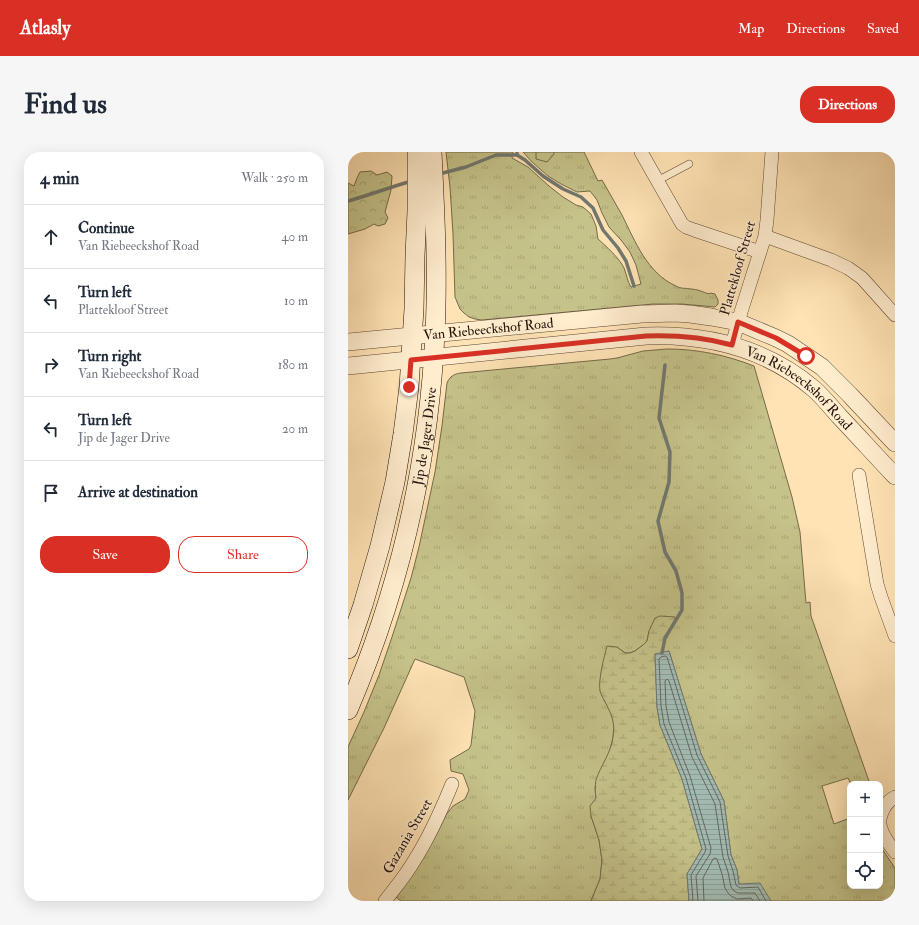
<!DOCTYPE html>
<html lang="en">
<head>
<meta charset="utf-8">
<style>
	:root { --surface:#fff; --page:#f6f6f7; --text:#1f2937; --muted:#747a83; --line:#e0e1e3; --accent:#d93025 }
	body { margin:0; font-family:"IM FELL Double Pica",serif; background:var(--page); color:var(--text) }
	.controls { position:absolute; right:12px; bottom:12px; display:grid; overflow:hidden; border-radius:8px; box-shadow:0 4px 16px #0002 }
	.controls button { width:36px; height:36px; display:grid; place-items:center; padding:0; border:0; border-bottom:1px solid var(--line); background:var(--surface); color:var(--text); font:20px sans-serif }
	.stop { position:absolute; width:12px; height:12px; margin:-9px; border:3px solid #d93025; border-radius:50%; background:#fff }
	.stop.end { background:#d93025; border-color:#fff; box-shadow:0 1px 4px #0008 }
	.list { margin:0; padding:0; list-style:none }
	h2 { display:flex; justify-content:space-between; align-items:center; height:52px; margin:0; padding:0 16px; font-size:17px }
	h2 small { font-size:13px; font-weight:400; color:var(--muted) }
	.list li { display:grid; grid-template-columns:26px 1fr auto; gap:12px; align-items:center; box-sizing:border-box; height:64px; padding:0 16px; border-top:1px solid var(--line) }
	.list b { display:block; font-size:15px; white-space:nowrap }
	.list p { margin:0; font-size:13px; white-space:nowrap; color:var(--muted) }
	.list em { font-size:13px; font-style:normal; color:var(--muted) }
	.actions { display:flex; gap:8px; padding:12px 16px }
	.actions a { flex:1; padding:9px 0; border:1px solid var(--accent); border-radius:16px; text-align:center; font-size:14px; color:var(--accent) }
	.actions .main { background:var(--accent); color:#fff }
	.icon { flex:none; width:22px; height:22px; fill:none; stroke:currentColor; stroke-width:2; stroke-linecap:round; stroke-linejoin:round }
	.map { position:relative; flex:none; width:547px; height:749px; overflow:hidden; border-radius:16px }
	header { display:flex; align-items:center; gap:24px; box-sizing:border-box; height:56px; padding:0 20px; background:var(--accent); color:#fff }
	header strong { font-size:19px }
	nav { display:flex; gap:22px; margin-inline-start:auto; font-size:14px }
	.intro { display:flex; align-items:center; justify-content:space-between; box-sizing:border-box; height:96px; padding:0 24px }
	h1 { margin:0; font-size:28px }
	.button { padding:10px 18px; border-radius:16px; background:var(--accent); color:#fff; font-size:14px; font-weight:700 }
	main { display:flex; gap:24px; padding:0 24px }
	aside { flex:1; background:var(--surface); border-radius:16px; box-shadow:0 4px 16px #0002 }
	.map>svg:first-child { display:block }
	.grass { fill:url(#grass-tufts); stroke:#756a4a }
	.forest { fill:url(#forest-crowns); stroke:#756a4a }
	.wetland { fill:url(#wetland-marsh); stroke:#756a4a }
	.water { fill:url(#water-rules); stroke:#717871 }
	.lines { fill:none; stroke-linecap:round; stroke-linejoin:round }
	.shore { stroke:#646760; stroke-width:1 }
	.stream { stroke:#717871; stroke-width:3.5 }
	.service-casing { stroke:#5c4634; stroke-width:8 }
	.minor-casing { stroke:#5c4634; stroke-width:14 }
	.tertiary-casing { stroke:#5c4634; stroke-width:18 }
	.secondary-casing { stroke:#25110a; stroke-width:20 }
	.service { stroke:#ffedce; stroke-width:7 }
	.minor { stroke:#ffedce; stroke-width:13 }
	.tertiary { stroke:#ffedce; stroke-width:17 }
	.secondary { stroke:#ffedce; stroke-width:19 }
	.route { stroke:#d93025; stroke-width:5 }
	.labels { text-anchor:middle; stroke-width:3; stroke-linejoin:round; paint-order:stroke }
	.street-label { font-size:14px; fill:#25110a; stroke:#ffedce }
</style>
</head>
<body>
<header>
<strong>Atlasly</strong>
<nav><a>Map</a><a>Directions</a><a>Saved</a></nav>
</header>
<div class="intro"><h1>Find us</h1><a class="button">Directions</a></div>
<main>
<aside>
<h2>4 min<small>Walk · 250 m</small></h2>
<ul class="list">
<li><svg class="icon" aria-label="ahead" viewBox="0 0 24 24"><path d="M12 20V5M6 11l6-6 6 6"/></svg><div><b>Continue</b><p>Van Riebeeckshof Road</p></div><em>40 m</em></li>
<li><svg class="icon" aria-label="left" viewBox="0 0 24 24"><path d="M17 20v-9H6M10 6l-5 5 5 5"/></svg><div><b>Turn left</b><p>Plattekloof Street</p></div><em>10 m</em></li>
<li><svg class="icon" aria-label="right" viewBox="0 0 24 24"><path d="M7 20v-9h11M14 6l5 5-5 5"/></svg><div><b>Turn right</b><p>Van Riebeeckshof Road</p></div><em>180 m</em></li>
<li><svg class="icon" aria-label="left" viewBox="0 0 24 24"><path d="M17 20v-9H6M10 6l-5 5 5 5"/></svg><div><b>Turn left</b><p>Jip de Jager Drive</p></div><em>20 m</em></li>
<li><svg class="icon" aria-label="arrive" viewBox="0 0 24 24"><path d="M6 21V4h12l-3 4 3 4H6"/></svg><div><b>Arrive at destination</b></div></li>
</ul>
<div class="actions"><a class="main">Save</a><a>Share</a></div>
</aside>
<div class="map">
<svg width="547" height="749" viewBox="0 0 547 749">
	<defs>
		<pattern id="grass-tufts" width="24" height="20" patternUnits="userSpaceOnUse"><rect width="24" height="20" fill="#c5c38a"/><path d="M3 7l-1-3M5 7V3M7 7l1-3M15 17l-1-3M17 17v-4M19 17l1-3" fill="none" stroke="#a9a676"/></pattern>
		<pattern id="forest-crowns" width="20" height="18" patternUnits="userSpaceOnUse"><rect width="20" height="18" fill="#c5c38a"/><path d="M2 6a3 3 0 1 1 6 0M12 15a3 3 0 1 1 6 0" fill="none" stroke="#a9a676"/></pattern>
		<pattern id="wetland-marsh" width="20" height="14" patternUnits="userSpaceOnUse"><rect width="20" height="14" fill="#c5c38a"/><path d="M1 5h8M5 5V1M11 12h8M15 12V8" fill="none" stroke="#a9a676"/></pattern>
		<pattern id="water-rules" width="6" height="5" patternUnits="userSpaceOnUse"><rect width="6" height="5" fill="#a3bdb5"/><path d="M0 2.5h6" fill="none" stroke="#8ca19a"/></pattern>
	</defs>
	<rect width="100%" height="100%" fill="#ffe3b4"/>
	<filter id="stains"><feTurbulence type="fractalNoise" baseFrequency=".005" numOctaves="4"/><feColorMatrix values="0 0 0 0 .2 0 0 0 0 .09 0 0 0 0 .02 0 0 0 .5 -.17"/></filter>
	<radialGradient id="worn" r=".72"><stop offset=".6" stop-color="#630" stop-opacity="0"/><stop offset="1" stop-color="#630" stop-opacity=".3"/></radialGradient>
	<path class="grass" d="M98 0H165L164 6 180 15 201 34 215 45 228 53 235 55 243 62 248 74 250 87C258 94 272 107 276 116 279 123 279 129 283 135L293 132 288 113 282 100 273 88 261 75 254 61 249 48 242 39 229 40 213 32 200 24 184 10 175 0H236L250 29 254 28C261 40 267 51 274 63 287 89 299 121 328 134 333 137 338 136 343 137 349 137 355 140 361 142L362 141 367 142 370 148V152L367 155 334 152H305L134 168 127 167 121 165 116 161 112 157 107 145 105 82 102 35Z
		M319 197C349 197 378 203 406 214L444 345 452 380 458 451 462 450 463 464 522 632H503L500 626 474 634 486 672 502 666V734H532V694L547 716V749H423L391 732 389 718 383 703 376 649 353 602 321 499 314 501 317 486 327 470 301 479 299 489 295 493 287 499 282 501H277L269 495 256 548 261 556 266 571 265 586 261 601 249 628 247 636 248 646 243 664 251 688 254 708 252 727 243 749H53L48 745 86 687 98 663 105 654 117 647 121 638 115 622 103 619 102 608 121 597 123 593 127 559 116 525 67 507 36 576 0 648V595L16 560 31 523 44 485 63 426 71 395 87 320 94 274 99 231C102 224 106 222 113 221L262 207 269 206 295 199Z"/>
	<path class="forest" d="M188 0H206V2L199 10 188 7Z
		M23 19 29 23 39 20 44 24 43 38 37 60 40 66 37 72 30 74 26 72 17 77 0 82V31L6 34 9 26 12 20Z"/>
	<path class="wetland" d="M312 464 327 465V470L317 486 314 501 307 502 309 555 312 573 334 627 354 697 339 722 341 749H243L252 727 254 708 251 688 243 664 242 654 248 646C247 640 247 634 248 628 253 613 263 601 265 585 267 575 265 565 260 556 258 550 254 546 252 539 250 528 256 506 259 494L269 495 277 501H282L287 499 295 493 299 489 301 479 307 466Z"/>
	<path class="water" d="M321 499 353 602 376 649 383 703 389 718 391 732 412 731 423 749H341L339 722 354 697 334 627 312 573 309 555 307 502Z"/>
	<g class="lines">
		<path class="shore" d="M345 749 343 723 357 700 358 697 338 626 316 572 313 554 311 507 313 505 317 504 319 505 349 603 372 650 380 704 385 719 388 733 392 736 410 735 418 749
			M350 749 348 724 362 702 363 696 342 624 321 570 318 554 317 529 319 527 321 529 344 605 367 652 375 705 380 720 383 735 386 739 390 741H407L412 749
			M356 749 355 726 365 707 367 706 369 707 374 722 377 736 380 741 383 744 389 747 403 746 405 749"/>
		<path class="stream" d="M169 0V3L177 8 195 24 215 37 233 45 245 56 255 78 270 96 278 109 286 134
			M91 22 118 15 148 3H169
			M0 49C22 43 42 35 64 29
			M314 501 317 486 334 458V441L328 419 317 400 310 369 321 330 322 300 311 266 317 213"/>
		<defs>
			<path id="service" d="M309 29 341 12"/>
			<path id="minor" d="M293 0 334 72 338 75 346 78 412 100
				M417 84 483 108 500 116 514 126 547 163
				M384 193 393 160 417 84 419 68 424 0
				M511 323 529 432 533 445 547 484
				M532 667C534 657 538 650 547 645
				M532 673C534 684 541 692 547 700
				M37 749C47 736 58 723 66 709 82 684 93 659 104 632"/>
			<g id="tertiary">
				<path id="s1" d="M0 190 294 162 327 161 342 162 363 165 390 170 428 186 440 192 474 215 502 243 547 291"/>
				<path id="s2" d="M0 214 298 184C360 182 418 196 466 237 475 245 483 255 491 264 510 284 528 304 547 324"/>
			</g>
			<g id="secondary">
				<path d="M0 497 15 453 32 394 47 330 55 282 61 235 66 157 67 104 69 59V0"/>
				<path id="s3" d="M0 558C51 439 81 310 87 181 90 121 87 60 84 0"/>
			</g>
		</defs>
		<use href="#service" class="service-casing"/>
		<use href="#minor" class="minor-casing"/>
		<use href="#tertiary" class="tertiary-casing"/>
		<use href="#secondary" class="secondary-casing"/>
		<use href="#service" class="service"/>
		<use href="#minor" class="minor"/>
		<use href="#tertiary" class="tertiary"/>
		<use href="#secondary" class="secondary"/>
	</g>
	<g class="lines">
		<path class="route" d="M61 235 63 208 298 184C327 183 355 185 384 193L390 170 428 186 458 204"/>
	</g>
	<g class="labels">
		<g class="street-label">
			<text transform="translate(389 116) rotate(-74)" y="5">Plattekloof Street</text>
			<text dy="5" stroke="none"><textPath href="#s1" startOffset="141">Van Riebeeckshof Road</textPath></text>
			<text dy="5" stroke="none"><textPath href="#s2" startOffset="467">Van Riebeeckshof Road</textPath></text>
			<text dy="5" stroke="none"><textPath href="#s3" startOffset="285">Jip de Jager Drive</textPath></text>
			<text transform="translate(59 684) rotate(-60)" y="5">Gazania Street</text>
		</g>
	</g>
	<rect width="100%" height="100%" filter="url(#stains)"/>
	<rect width="100%" height="100%" fill="url(#worn)"/>
</svg>
<div class="controls">
<button>+</button>
<button>−</button>
<button><svg class="icon" aria-label="locate" viewBox="0 0 24 24"><circle cx="12" cy="12" r="6"/><path d="M12 2v4M12 18v4M2 12h4M18 12h4"/></svg></button>
</div>
<div class="stop" style="left:458px;top:204px"></div>
<div class="stop end" style="left:61px;top:235px"></div>
</div>
</main>
</body>
</html>
